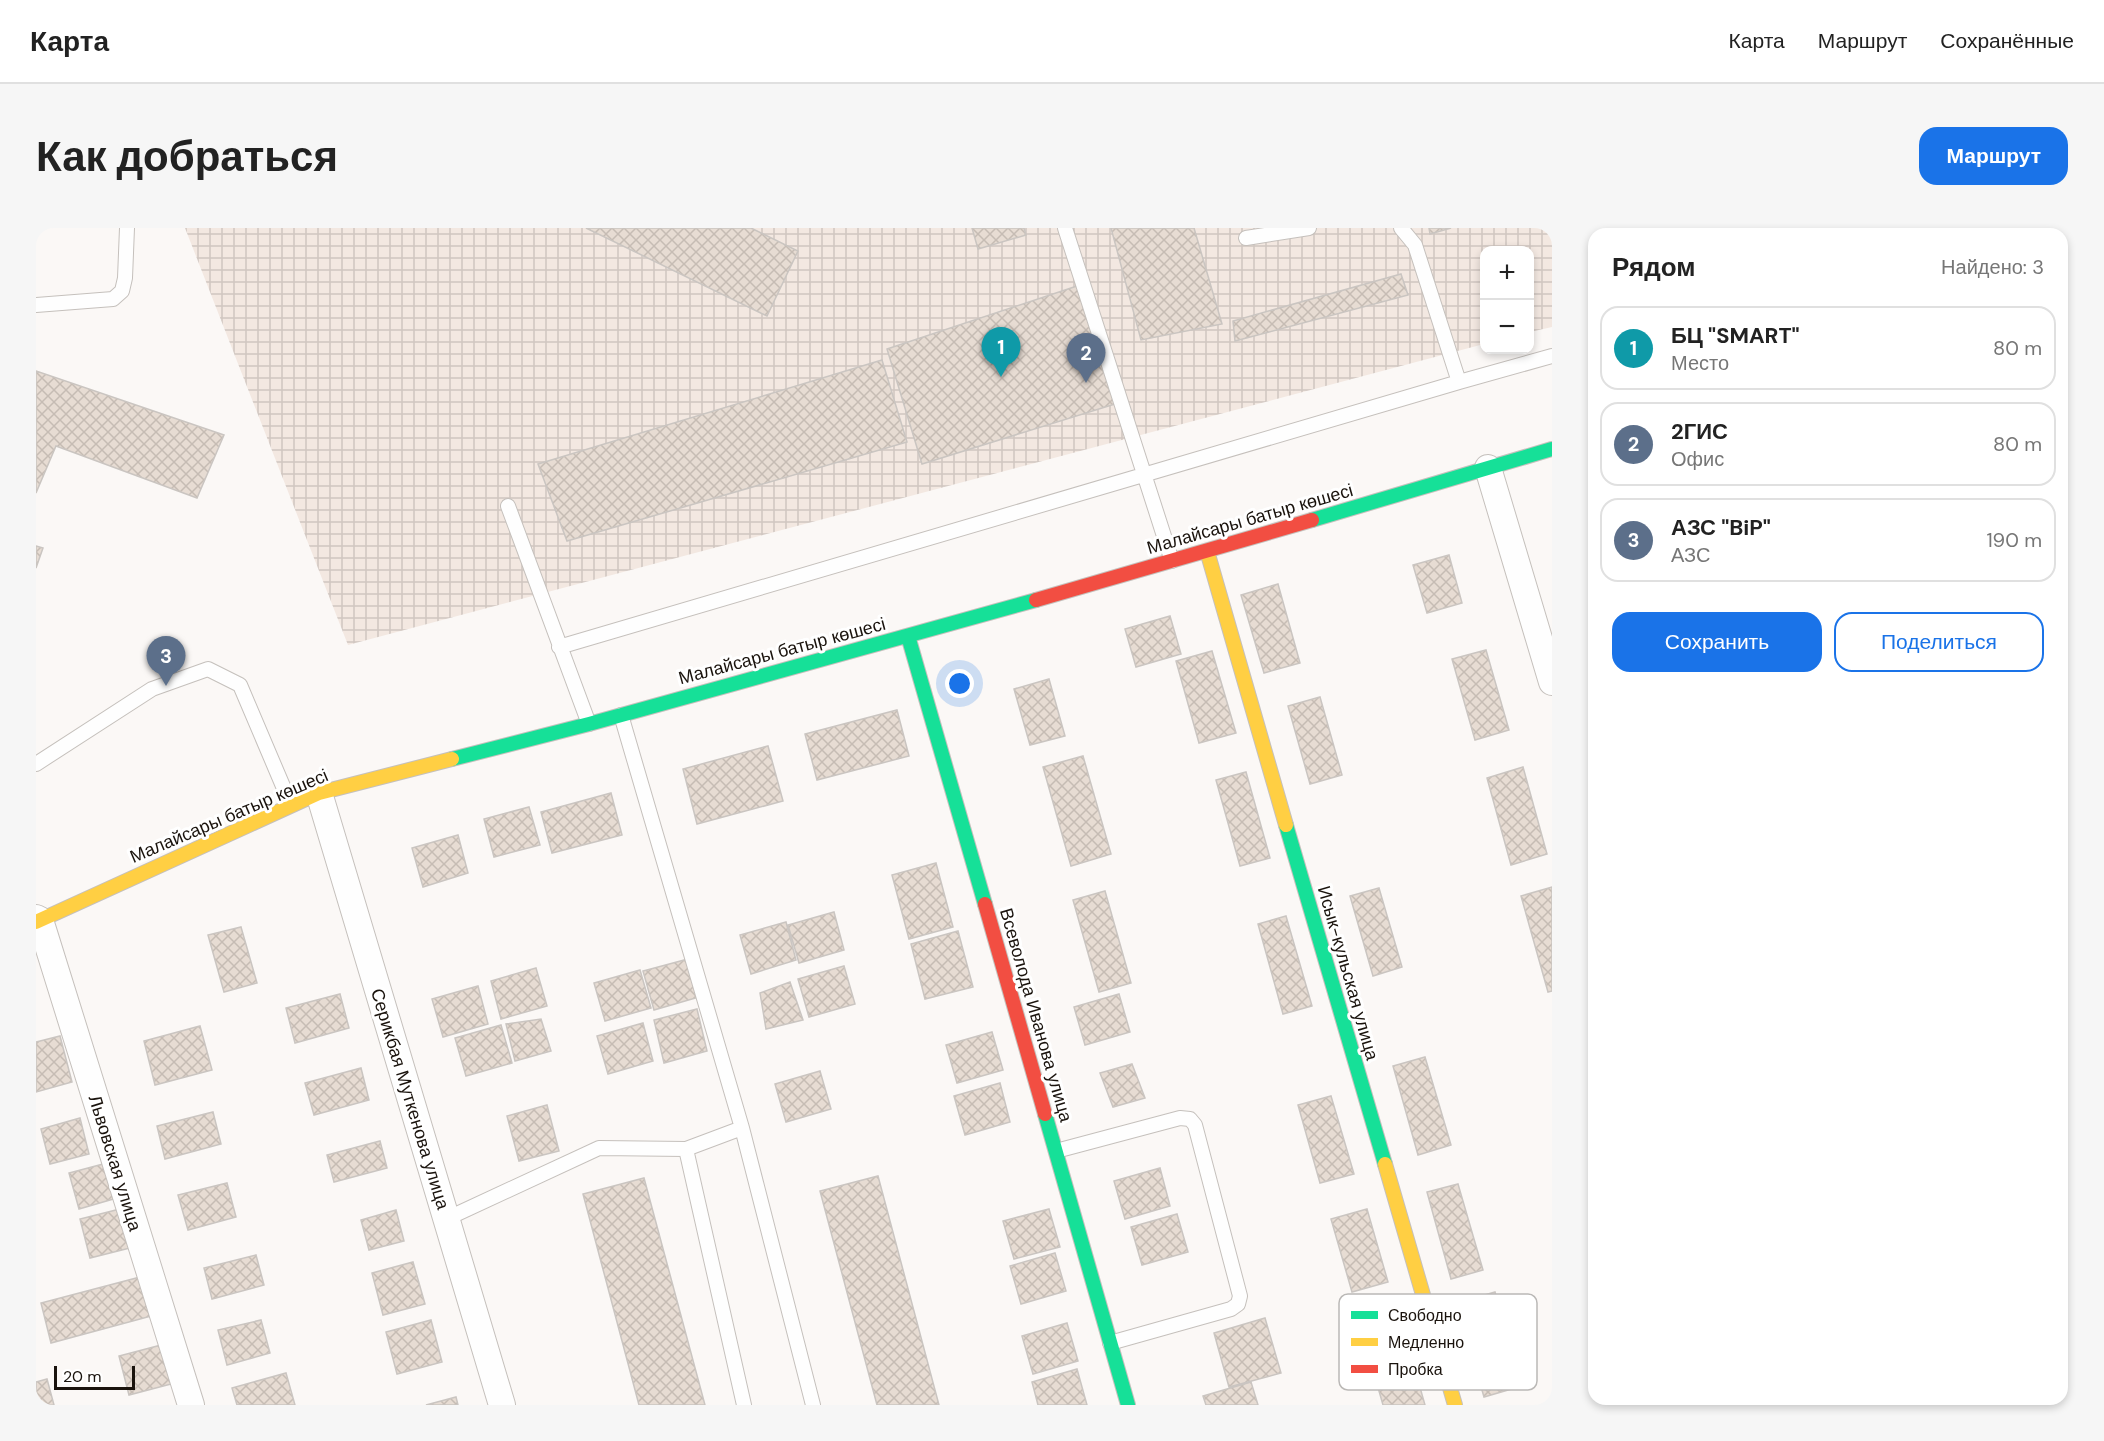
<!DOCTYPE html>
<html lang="ru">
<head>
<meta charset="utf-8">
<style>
	:root { --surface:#fff; --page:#f6f6f6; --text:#222; --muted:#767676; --line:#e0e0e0; --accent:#1a73e8 }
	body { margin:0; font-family:"DM Sans",sans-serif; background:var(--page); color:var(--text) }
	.controls { position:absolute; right:18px; top:18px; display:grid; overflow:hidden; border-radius:12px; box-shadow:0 3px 9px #0003 }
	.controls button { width:54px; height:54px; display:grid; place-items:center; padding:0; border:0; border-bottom:2px solid var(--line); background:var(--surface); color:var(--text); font:30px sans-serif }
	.scale { position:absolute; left:18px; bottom:15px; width:81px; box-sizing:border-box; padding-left:6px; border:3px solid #1a130d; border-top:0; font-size:16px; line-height:21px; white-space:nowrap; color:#1a130d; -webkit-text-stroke:4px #fff; paint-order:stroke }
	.you { position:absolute; left:924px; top:456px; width:21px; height:21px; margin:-15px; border:4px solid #fff; border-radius:50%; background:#1a73e8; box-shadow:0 0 0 9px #1a73e833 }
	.badge { display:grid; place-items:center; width:39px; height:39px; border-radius:50%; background:var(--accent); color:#fff; font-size:20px; font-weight:700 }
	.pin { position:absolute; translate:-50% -50px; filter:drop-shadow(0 2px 3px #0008) }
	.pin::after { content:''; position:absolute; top:32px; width:21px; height:18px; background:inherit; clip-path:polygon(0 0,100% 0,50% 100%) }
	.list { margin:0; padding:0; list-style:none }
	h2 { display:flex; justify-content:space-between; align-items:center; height:78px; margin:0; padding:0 24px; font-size:26px }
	h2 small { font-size:20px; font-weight:400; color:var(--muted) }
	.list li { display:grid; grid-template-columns:39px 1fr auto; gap:18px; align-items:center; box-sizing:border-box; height:84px; margin:0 12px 12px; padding:0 12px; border:2px solid var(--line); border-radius:18px }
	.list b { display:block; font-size:22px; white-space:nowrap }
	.list p { margin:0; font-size:20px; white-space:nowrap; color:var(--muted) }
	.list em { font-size:20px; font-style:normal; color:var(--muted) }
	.actions { display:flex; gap:12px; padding:18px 24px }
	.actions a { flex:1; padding:14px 0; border:2px solid var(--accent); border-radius:18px; text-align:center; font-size:21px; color:var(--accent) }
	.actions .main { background:var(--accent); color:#fff }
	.map { position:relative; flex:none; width:1516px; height:1177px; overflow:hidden; border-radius:18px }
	header { display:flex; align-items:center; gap:36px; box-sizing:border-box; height:84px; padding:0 30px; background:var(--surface); border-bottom:2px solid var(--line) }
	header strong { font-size:28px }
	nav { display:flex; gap:33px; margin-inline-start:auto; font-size:21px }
	.intro { display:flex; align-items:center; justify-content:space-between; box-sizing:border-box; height:144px; padding:0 36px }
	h1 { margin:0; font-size:42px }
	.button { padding:15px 27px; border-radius:18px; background:var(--accent); color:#fff; font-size:21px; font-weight:700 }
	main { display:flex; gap:36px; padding:0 36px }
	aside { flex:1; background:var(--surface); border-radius:18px; box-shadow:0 3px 9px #0003 }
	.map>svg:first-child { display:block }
	.industrial { fill:url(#industrial-grid) }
	.building { fill:url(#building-cross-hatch); stroke:#cac5c1; stroke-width:1.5 }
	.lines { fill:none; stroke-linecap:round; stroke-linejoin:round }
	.lane-casing { stroke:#c5c0bc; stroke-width:16 }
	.street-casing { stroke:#c5c0bc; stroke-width:28 }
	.fast-casing { stroke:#c5c0bc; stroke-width:16 }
	.slow-casing { stroke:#c5c0bc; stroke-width:16 }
	.jam-casing { stroke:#c5c0bc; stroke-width:16 }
	.lane { stroke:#fefefe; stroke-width:14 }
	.street { stroke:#fefefe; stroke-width:26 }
	.fast { stroke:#16e098; stroke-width:14 }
	.slow { stroke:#ffcf43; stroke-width:14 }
	.jam { stroke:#f24e42; stroke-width:14 }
	.labels { text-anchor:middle; stroke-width:6; stroke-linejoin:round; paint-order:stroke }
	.street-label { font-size:18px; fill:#1a130d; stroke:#fff }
	.key { fill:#fff; stroke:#bab8b6; stroke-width:1.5 }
	.key-label { font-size:16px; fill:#1a130d }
</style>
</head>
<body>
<header>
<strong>Карта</strong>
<nav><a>Карта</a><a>Маршрут</a><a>Сохранённые</a></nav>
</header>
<div class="intro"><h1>Как добраться</h1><a class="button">Маршрут</a></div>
<main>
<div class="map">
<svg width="1516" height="1177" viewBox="0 0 1516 1177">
	<defs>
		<pattern id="industrial-grid" width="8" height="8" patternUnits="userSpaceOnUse" patternTransform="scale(1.5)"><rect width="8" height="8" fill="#f3e8e1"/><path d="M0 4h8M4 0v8" fill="none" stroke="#d0c6c0"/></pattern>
		<pattern id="building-cross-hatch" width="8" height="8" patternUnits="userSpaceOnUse" patternTransform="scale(1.5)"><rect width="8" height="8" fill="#e7dcd3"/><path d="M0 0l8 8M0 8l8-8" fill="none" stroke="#c6bcb4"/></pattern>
	</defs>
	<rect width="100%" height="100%" fill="#fbf8f6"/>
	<path class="industrial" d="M149 0H1516V99L1494 104V22H1448V116L312 417Z"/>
	<path class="building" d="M550 0H715L762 23 731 88Z
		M936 0H988L990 7 942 21Z
		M1075 0H1158L1186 96 1105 112Z
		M1393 0H1415L1394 6Z
		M1365 46 1372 67 1199 113 1197 93Z
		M1041 58 1079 176 886 236 851 121Z
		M846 132 871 214 531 313 502 236Z
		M0 143 188 207 161 270 20 218 0 265Z
		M0 318 7 320 0 340Z
		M1413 327 1426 375 1391 385 1377 337Z
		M1242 356 1264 435 1228 445 1205 367Z
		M1134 388 1145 426 1100 439 1089 401Z
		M1450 422 1473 502 1439 512 1416 431Z
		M1176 423 1200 505 1163 515 1140 433Z
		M1013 451 1029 508 994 517 978 461Z
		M1284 469 1306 547 1274 556 1252 478Z
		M861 482 873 528 781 552 769 506Z
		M732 518 747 573 661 596 647 541Z
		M1047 528 1075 626 1035 638 1007 539Z
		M1487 539 1511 626 1475 637 1451 550Z
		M1210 544 1234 630 1204 638 1180 552Z
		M575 565 586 607 516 625 505 584Z
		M493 579 504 617 458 629 448 591Z
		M422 607 432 645 387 659 376 620Z
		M900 635 917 699 873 711 856 647Z
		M1516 659V763L1512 764 1485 668Z
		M1343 660 1366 739 1337 748 1314 668Z
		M1069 663 1095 755 1063 764 1037 672Z
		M798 684 808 722 763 735 752 697Z
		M1250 688 1276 778 1247 786 1222 696Z
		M750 694 760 732 715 746 704 707Z
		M205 699 221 755 188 764 172 707Z
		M922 703 937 759 889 771 875 716Z
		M652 731 663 769 618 782 607 743Z
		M808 738 819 776 773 789 762 751Z
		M500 740 511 778 465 791 455 753Z
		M604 742 615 780 569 793 558 755Z
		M754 754 767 792 730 801 724 765Z
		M442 758 452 796 407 809 396 771Z
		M304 766 313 800 259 815 250 780Z
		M1083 766 1094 804 1049 817 1038 779Z
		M661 781 671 823 628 835 618 792Z
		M505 791 515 823 479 833 470 796Z
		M607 795 617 833 572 846 561 808Z
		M465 797 476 835 430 848 419 810Z
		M164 798 176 842 119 857 108 813Z
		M956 804 967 842 921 855 910 817Z
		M24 808 36 854 0 864V814Z
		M1389 829 1415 917 1382 927 1357 838Z
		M1096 836 1109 870 1077 879 1064 845Z
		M325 840 333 872 278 887 269 855Z
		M784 843 795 881 750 894 739 856Z
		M964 855 974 894 929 907 918 868Z
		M1295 868 1318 946 1284 955 1262 877Z
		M511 877 523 923 483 933 471 888Z
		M177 884 185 916 129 931 121 898Z
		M44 890 53 926 14 936 5 901Z
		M344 913 351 940 298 954 291 927Z
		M71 935 81 970 43 981 33 945Z
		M1124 940 1134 978 1089 991 1078 953Z
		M842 948 903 1177H841L784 963Z
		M608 950 669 1177H603L547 966Z
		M191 955 200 989 152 1002 142 967Z
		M1422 956 1447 1042 1415 1051 1391 964Z
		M88 980 98 1019 54 1030 44 991Z
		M1013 981 1024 1019 978 1031 967 993Z
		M1331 981 1352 1054 1316 1064 1295 991Z
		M360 982 368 1013 333 1022 325 992Z
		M1141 986 1152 1024 1106 1037 1095 999Z
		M1019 1025 1030 1063 985 1076 974 1038Z
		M220 1027 228 1057 176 1071 168 1040Z
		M377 1034 389 1076 347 1087 336 1045Z
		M108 1048 119 1087 15 1115 5 1075Z
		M1459 1064 1486 1158 1448 1169 1421 1075Z
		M1229 1090 1245 1145 1193 1159 1178 1105Z
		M225 1092 234 1125 191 1137 182 1102Z
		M395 1092 406 1134 361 1146 350 1104Z
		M1031 1095 1042 1133 997 1146 986 1108Z
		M1366 1096 1389 1177H1347L1327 1107Z
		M129 1116 139 1155 93 1167 83 1128Z
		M1041 1141 1051 1177H1002L996 1154Z
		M250 1145 259 1177H201L196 1160Z
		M11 1151 18 1177H0V1154Z
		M1215 1154 1222 1177H1170L1167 1168Z
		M420 1169 422 1177H390Z"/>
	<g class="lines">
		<defs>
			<path id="lane" d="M1029 0 1136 333
				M1365 0 1379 17 1423 154 1516 128
				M1210 10 1273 0
				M0 77 77 71 86 63 89 50 91 0
				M472 278 553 496
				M523 419 1423 154
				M585 487 706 900 777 1177
				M0 536 116 461 172 441 204 457 255 577
				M650 921 708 1177
				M1020 923 1144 890 1154 891 1159 897 1204 1068 1202 1076 1195 1081 1074 1115
				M410 991 563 920 650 921 706 900"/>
			<path id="street" d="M1452 240 1516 454
				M283 565 466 1177
				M0 690 4 692 155 1177"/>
			<path id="fast" d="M1276 292 1516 221
				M872 408 949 676
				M416 531 553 496 1000 372
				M1250 597 1349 936
				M1009 886 1092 1177"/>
			<path id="slow" d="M1171 323 1250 597
				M0 694 283 565 416 531
				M1349 936 1419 1177"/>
			<path id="jam" d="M1000 372 1276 292
				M949 676 1009 886"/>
		</defs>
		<use href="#lane" class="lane-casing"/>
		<use href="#street" class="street-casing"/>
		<use href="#fast" class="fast-casing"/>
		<use href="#slow" class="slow-casing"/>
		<use href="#jam" class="jam-casing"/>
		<use href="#lane" class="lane"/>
		<use href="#street" class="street"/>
		<use href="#fast" class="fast"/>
		<use href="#slow" class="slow"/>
		<use href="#jam" class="jam"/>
	</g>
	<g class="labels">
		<g class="street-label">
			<text transform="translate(1214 291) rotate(-16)" y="6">Малайсары батыр көшесі</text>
			<text transform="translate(746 423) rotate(-15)" y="6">Малайсары батыр көшесі</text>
			<text transform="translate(193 588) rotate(-23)" y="6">Малайсары батыр көшесі</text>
			<text transform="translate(1312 745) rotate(74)" y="6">Исык-кульская улица</text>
			<text transform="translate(1000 787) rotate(74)" y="6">Всеволода Иванова улица</text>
			<text transform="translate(374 871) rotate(73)" y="6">Серикбая Муткенова улица</text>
			<text transform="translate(79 935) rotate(73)" y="6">Львовская улица</text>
		</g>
	</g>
	<rect x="1303" y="1066" width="198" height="96" rx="9" class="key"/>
	<rect x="1315" y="1083" width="27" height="8" fill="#16e098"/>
	<rect x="1315" y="1110" width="27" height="8" fill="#ffcf43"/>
	<rect x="1315" y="1137" width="27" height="8" fill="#f24e42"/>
	<g class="key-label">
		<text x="1352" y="1093">Свободно</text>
		<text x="1352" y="1120">Медленно</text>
		<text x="1352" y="1147">Пробка</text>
	</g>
</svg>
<div class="controls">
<button>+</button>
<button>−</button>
</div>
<div class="scale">20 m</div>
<div class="you"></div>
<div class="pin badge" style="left:965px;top:149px;background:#0f9aa8">1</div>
<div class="pin badge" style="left:1050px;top:155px;background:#5c6f8a">2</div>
<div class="pin badge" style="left:130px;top:458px;background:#5c6f8a">3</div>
</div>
<aside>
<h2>Рядом<small>Найдено: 3</small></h2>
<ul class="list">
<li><span class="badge" style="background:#0f9aa8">1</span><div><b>БЦ &quot;SMART&quot;</b><p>Место</p></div><em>80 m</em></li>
<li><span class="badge" style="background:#5c6f8a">2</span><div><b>2ГИС</b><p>Офис</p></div><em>80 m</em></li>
<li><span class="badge" style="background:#5c6f8a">3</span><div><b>АЗС &quot;BiP&quot;</b><p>АЗС</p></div><em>190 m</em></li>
</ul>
<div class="actions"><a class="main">Сохранить</a><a>Поделиться</a></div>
</aside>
</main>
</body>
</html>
